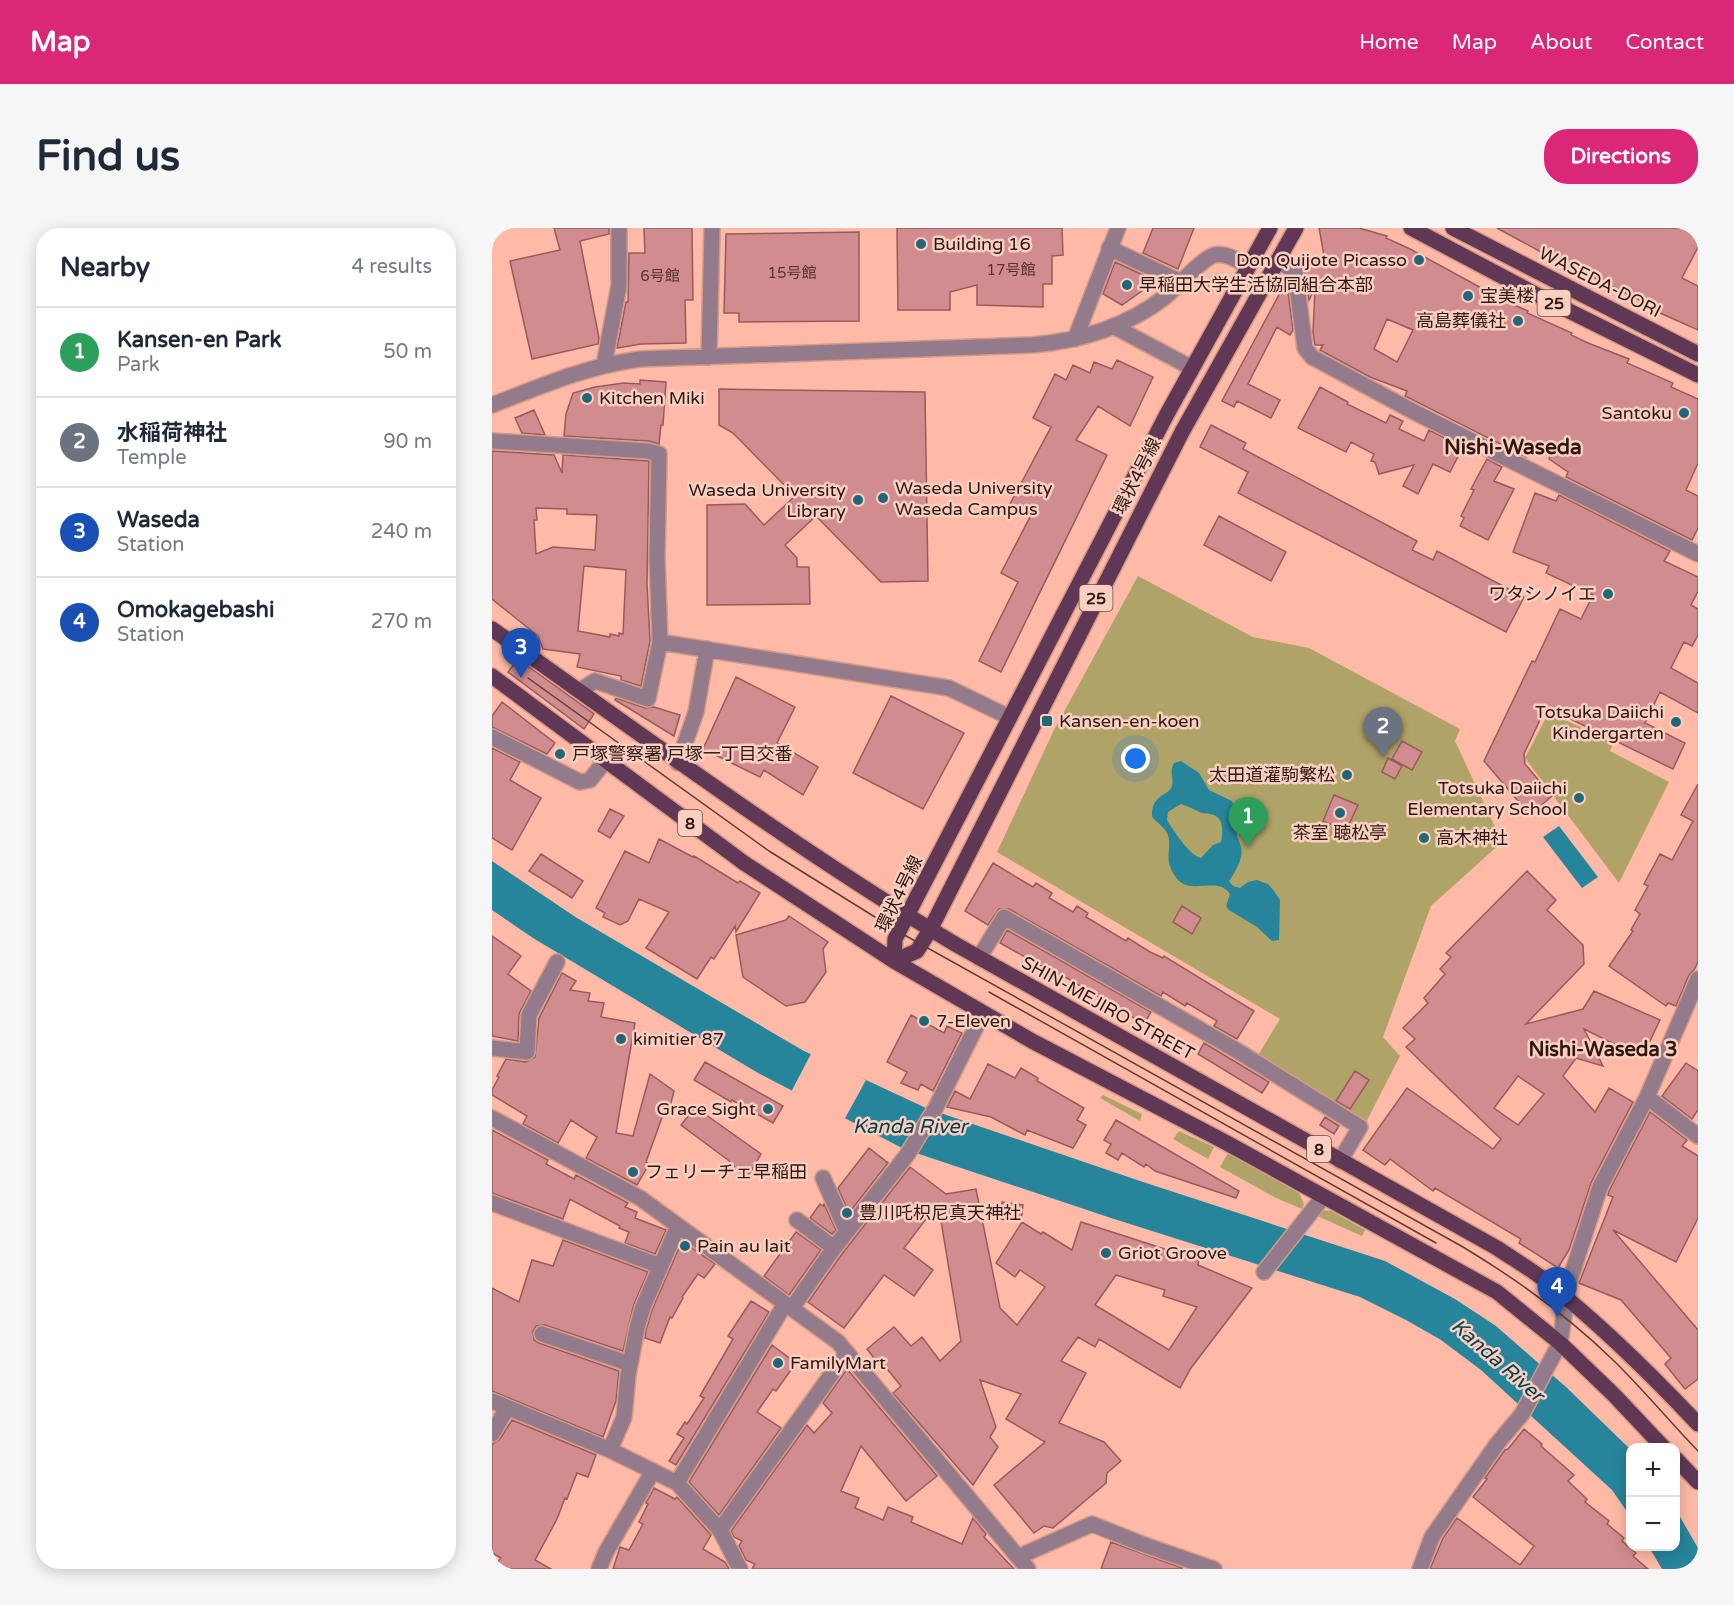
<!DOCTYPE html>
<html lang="en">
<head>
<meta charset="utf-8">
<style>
	:root { --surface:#fff; --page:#f6f6f7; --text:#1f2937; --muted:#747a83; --line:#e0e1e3; --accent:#db2777 }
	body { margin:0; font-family:"Varela Round","Noto Sans JP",sans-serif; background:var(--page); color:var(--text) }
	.controls { position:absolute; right:18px; bottom:18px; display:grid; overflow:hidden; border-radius:12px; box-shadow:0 3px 15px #0003 }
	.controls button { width:54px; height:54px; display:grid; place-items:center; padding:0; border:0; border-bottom:2px solid var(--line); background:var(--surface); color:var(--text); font:30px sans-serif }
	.you { position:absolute; left:644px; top:531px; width:21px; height:21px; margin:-15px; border:4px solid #fff; border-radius:50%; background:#1a73e8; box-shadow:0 0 0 9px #1a73e833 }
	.badge { display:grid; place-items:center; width:39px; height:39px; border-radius:50%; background:var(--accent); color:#fff; font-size:20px; font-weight:700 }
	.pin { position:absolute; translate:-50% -50px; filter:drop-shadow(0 2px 3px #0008) }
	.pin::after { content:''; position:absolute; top:32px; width:21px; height:18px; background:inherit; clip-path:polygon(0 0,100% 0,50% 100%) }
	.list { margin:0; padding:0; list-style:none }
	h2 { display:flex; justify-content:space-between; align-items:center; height:78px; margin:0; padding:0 24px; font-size:26px }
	h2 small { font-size:20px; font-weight:400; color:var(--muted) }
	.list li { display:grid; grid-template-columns:39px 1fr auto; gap:18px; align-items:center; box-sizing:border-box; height:90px; padding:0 24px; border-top:2px solid var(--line) }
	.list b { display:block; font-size:22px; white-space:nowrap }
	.list p { margin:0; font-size:20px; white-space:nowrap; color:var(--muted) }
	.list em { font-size:20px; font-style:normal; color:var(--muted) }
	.map { position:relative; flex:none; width:1206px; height:1341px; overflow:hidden; border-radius:24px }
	header { display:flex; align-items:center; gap:36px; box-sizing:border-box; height:84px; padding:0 30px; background:var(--accent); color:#fff }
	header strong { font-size:28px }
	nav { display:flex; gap:33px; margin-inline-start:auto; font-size:21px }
	.intro { display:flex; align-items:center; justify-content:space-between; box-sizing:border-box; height:144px; padding:0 36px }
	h1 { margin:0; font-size:42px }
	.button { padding:15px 27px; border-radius:24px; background:var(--accent); color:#fff; font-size:21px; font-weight:700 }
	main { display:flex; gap:36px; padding:0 36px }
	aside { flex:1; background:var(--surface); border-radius:24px; box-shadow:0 3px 15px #0003 }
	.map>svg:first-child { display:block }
	.green { fill:#b0a368 }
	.water { fill:#27859b; fill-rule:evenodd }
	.pier { fill:#febaa6 }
	.building { fill:#d08c8e; stroke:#995a5c; stroke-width:1.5; fill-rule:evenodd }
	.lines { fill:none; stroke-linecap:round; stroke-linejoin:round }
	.minor-casing { stroke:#d59988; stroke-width:18 }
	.major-casing { stroke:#d59988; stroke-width:18 }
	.minor { stroke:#937b8b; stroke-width:15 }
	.major { stroke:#603855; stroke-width:15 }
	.tram { stroke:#613e33; stroke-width:1.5 }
	.poi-dot { fill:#226778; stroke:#f9cfc2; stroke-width:2 }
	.labels { text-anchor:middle; stroke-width:5; stroke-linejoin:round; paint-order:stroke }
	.number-label { font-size:15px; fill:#57342f }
	.shield { fill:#f9cfc2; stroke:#6c4e45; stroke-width:1.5 }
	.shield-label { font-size:16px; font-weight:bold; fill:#2f170f }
	.poi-label { font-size:18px; fill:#2f170f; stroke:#f9cfc2; text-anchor:start }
	.street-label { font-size:18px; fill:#2f170f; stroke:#f9cfc2 }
	.neighbourhood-label { font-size:20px; font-weight:bold; fill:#2f170f; stroke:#f9cfc2 }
	.water-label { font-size:20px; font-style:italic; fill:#08404c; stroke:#f9cfc2 }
	.quarter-label { font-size:21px; font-weight:bold; fill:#2f170f; stroke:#f9cfc2 }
</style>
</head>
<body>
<header>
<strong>Map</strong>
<nav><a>Home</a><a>Map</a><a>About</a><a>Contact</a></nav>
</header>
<div class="intro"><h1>Find us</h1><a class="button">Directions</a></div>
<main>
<aside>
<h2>Nearby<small>4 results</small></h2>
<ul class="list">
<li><span class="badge" style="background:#2e9e5b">1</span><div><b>Kansen-en Park</b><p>Park</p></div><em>50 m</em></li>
<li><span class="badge" style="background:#6b7280">2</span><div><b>水稲荷神社</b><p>Temple</p></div><em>90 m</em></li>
<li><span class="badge" style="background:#1a4fb4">3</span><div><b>Waseda</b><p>Station</p></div><em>240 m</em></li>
<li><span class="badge" style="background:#1a4fb4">4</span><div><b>Omokagebashi</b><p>Station</p></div><em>270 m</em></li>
</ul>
</aside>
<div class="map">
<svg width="1206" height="1341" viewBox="0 0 1206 1341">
	<rect width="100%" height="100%" fill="#febaa6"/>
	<path class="green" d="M723 45 728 46 729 49 721 64 717 65 709 61V57Z
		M646 348 761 409 817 420 968 501 963 513 1010 614 939 678 891 809 908 828 873 896 765 829 788 791 505 624 561 504Z
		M1057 484 1121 515 1118 523 1177 554 1127 655 1033 530Z
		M611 867 650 886 648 893 608 870Z
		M687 903 722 919 716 931 681 911Z
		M736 925 807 965 812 976 810 981 784 970 728 939Z
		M830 982 839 983 873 1002 870 1008 823 987Z"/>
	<path class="water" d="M689 533 707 545 717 562 740 573C744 585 742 588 744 600 744 607 747 612 749 619 752 630 743 644 737 653L741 658 748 660 756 654 765 652 776 656 782 663 788 672 787 712 780 713 765 699 737 682 734 678 738 666C726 648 701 667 686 652 668 631 683 618 674 603 670 598 664 593 660 589 659 566 677 568 680 558 682 550 677 543 682 535ZM689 576C696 578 701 581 707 584 712 586 717 585 722 587 732 591 731 605 729 614L721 617 709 630C698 628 681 602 675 592L676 584Z
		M1067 598 1106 649 1090 660 1051 609Z
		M0 633 85 690 312 823 434 880 648 953 893 1033 963 1071 1004 1098 1074 1159 1138 1221V1288L1120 1262 989 1142 949 1112 914 1092 868 1069 619 990 412 921 266 845 41 710 0 682Z
		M1184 1282 1206 1320V1341H1170L1157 1319 1184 1318Z"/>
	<path class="pier" d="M320 824 374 852 351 894 298 866Z"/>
	<path class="building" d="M62 0H117V6L88 13 107 110 106 116 40 131 18 33 68 22Z
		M152 0H200L201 72H193L194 115 149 116 125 120 134 74H136L137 25H153Z
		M405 0H570L571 27 560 28V56H551V79L485 77V57L458 64V82H406Z
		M661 0H702L686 41 651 25Z
		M827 0H867L895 8 894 10 918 21 1015 74 1036 83 1035 85 1080 105 1079 107 1096 115 1137 131 1135 135 1181 155 1179 159 1206 171V235L1194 262 1206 268V300L1200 312 1074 249 1076 244 1057 231 1058 228 1039 218 1034 229 913 168 915 163 878 149 828 122 831 117H823L821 105 823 60 817 72 811 35 833 33ZM895 91 921 102 905 134 882 121Z
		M1005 0H1206V19L1190 50 1206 58V102L1168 85 1146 71 1081 39 1080 41Z
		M367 4V93L247 94V85H232L234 6Z
		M623 34 664 53 630 77 611 66Z
		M789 63 796 64 801 102 798 107 785 99 756 156 788 172 779 190 745 173 742 179 730 173Z
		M625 132 661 149 638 198 606 178 584 212 615 227 509 444 487 433 526 354 509 345 539 287 518 276 559 199 541 190 563 146 574 152 581 137 598 145 602 134 620 141Z
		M148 152 174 154 171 197H169L167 216 157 213 72 208 74 186 81 165 103 159 132 155 148 156Z
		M828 159 856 174 855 176 894 195 898 187 911 193 907 201 932 213 937 202 971 219 958 244 941 236 926 266 911 258 922 237 887 246 883 234 879 233 882 226 859 214 854 224 806 200Z
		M227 161 433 164 436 353 389 354 324 288 293 317 305 330V339H317L318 376 215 377V277L253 276 272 297 303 268 241 205 227 197Z
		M42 182 53 207 30 205 23 190Z
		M719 197 754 215 751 221 925 313 920 322 941 332 945 323 1032 369 1014 404 746 265 756 244 708 219Z
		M0 223 62 227 70 245 71 227 157 233 155 356 158 413 149 458 129 452V448L85 439 88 426 51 421 46 408 0 371ZM44 280 75 281V286L105 287 103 322 61 319 44 326 42 292H45ZM92 338 134 342 131 406 127 405V408L118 406V409L86 403Z
		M995 231 1010 239 1002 253 1022 261 996 312 968 298 972 290 969 288 982 262 979 261Z
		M1043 265 1064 273 1067 267 1178 323 1172 333 1206 349V363L1199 377 1206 381V407L1200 418 1192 414 1179 440 1206 455V485L1168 464 1153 495 1193 515 1181 541 1054 479 1032 526 1033 536 1060 568 1038 587 992 533 1040 433 1043 434 1068 381 1089 391 1101 367 1054 345 1057 338 1021 324Z
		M727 288 794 324 779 353 712 317Z
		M26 431 102 486 92 501 16 444Z
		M244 449 303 479 285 515 326 539 311 567 272 542 268 549 211 521Z
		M399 468 472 505 431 581 361 545Z
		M124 470 153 480 162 479 188 487 182 508 123 472Z
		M10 474 63 515 55 526 0 499V488Z
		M910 513 930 524 920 542 900 531Z
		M0 520 28 534 18 552 49 570 20 622 0 610Z
		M896 530 910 538 903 551 890 544Z
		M1206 556V734L1202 742 1197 747 1184 778 1176 775 1174 778 1117 738 1141 703 1139 702 1148 686 1143 682 1156 658 1152 656 1168 626 1180 632 1201 593 1189 587Z
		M842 567 866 577 854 603 831 593Z
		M118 581 132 588 118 610 106 603Z
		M167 611 201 629 202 628 246 655 248 653 268 665 244 704 243 698 222 731 219 729 205 751 154 720 177 684 147 671 136 693 128 697 111 689 113 685 104 680 133 623 157 635Z
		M49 626 91 653 80 670 37 643Z
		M501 635 541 659 544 655 560 665 557 670 581 684 585 678 596 685 594 689 634 713 636 710 658 724 671 730 672 728 762 783 745 811 722 798 725 793 695 775 693 778 671 764 669 768 517 681H507L496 697 473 683Z
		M1035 643 1064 672 1055 682 1091 717 1092 736 1034 796 1091 781 1102 763 1168 792 1150 830 1092 801 1111 838 1084 830 1071 848 1103 884 1117 860 1141 874 1099 955 1077 1022 1066 1040 1027 1015 1029 1011 943 960 941 963 898 931 893 937 871 922 915 860 1001 921 1009 911 914 819 923 811 911 800 936 775 932 770 953 746 948 741 959 729 954 725ZM1026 848 1052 866 1026 897 1002 880Z
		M690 678 709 690 700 706 681 694Z
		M297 688 336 714 331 721 334 744 313 774 294 778 251 749 244 707 294 692Z
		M515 702 659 784 652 796 570 747 569 749 508 715Z
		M0 708 29 728 16 746 39 763 27 786 26 813 0 808Z
		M70 745 84 753 78 762 98 765 96 773 112 775 109 789 143 795 124 905 141 908 158 846 182 863 176 887 172 884 154 934 157 936 145 957 94 930 105 909 79 892 66 915 31 896 35 888 0 867V862L7 849 5 848 14 831 34 834 43 829 47 790Z
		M419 787 452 805 455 798 470 805 441 863 429 856 426 862 409 855 415 844 395 834Z
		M712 815 777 854 770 865 706 826Z
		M213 834 291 878 281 895 240 872 239 874 202 852Z
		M1194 835 1206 843V882L1200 891 1170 868Z
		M496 836 523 850 529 840 546 850 545 853 592 880 585 892 594 897 581 920 535 902 533 907 499 889 455 879 463 863 478 871Z
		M863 843 877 852 858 881 844 873Z
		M203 879 269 926 255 950 242 940V938L236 932 189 897Z
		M1158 884 1195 912 1190 918 1206 928V990L1184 1034 1121 1002 1206 1102V1151L1193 1161 1173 1136 1179 1130 1129 1072 1087 1055 1121 969 1116 967 1117 963Z
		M833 889 847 898 842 906 828 897Z
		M624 892 747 963 744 970 663 943 654 936 652 939 630 925 626 932 614 925 619 916 612 912Z
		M0 902 56 932 54 936 82 951 84 947 136 975 133 979 145 984 143 990 174 1002 163 1026 133 1015 137 1004 127 1000 128 998 78 971 71 991 0 965Z
		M377 920 396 935 357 985 346 960Z
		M418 939 454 966 484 961 508 1080 525 1097 553 1059 528 1042 523 1049 504 1035 530 994 549 1006 551 1004 580 1022 589 994 707 1032 706 1037 760 1060 699 1140 688 1160 607 1111 603 1119 586 1109 569 1133 594 1145 567 1195 612 1214 629 1233 615 1245 614 1255 561 1300 552 1298 542 1305 502 1257 553 1214 514 1191 529 1166 488 1152 504 1199 498 1209 506 1219 481 1257 401 1165 409 1158 391 1136 388 1138 375 1121 402 1099 419 1118 430 1109 448 1133 469 1113 446 975 412 1020 441 1042 422 1068 392 1047 352 1100 316 1074 350 1026ZM624 1047 673 1062 671 1068 705 1079 677 1122 603 1077Z
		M510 974 531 977 529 993 508 991Z
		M328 976 331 978 332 976 344 1002 340 1006 318 990Z
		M304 1004 329 1022 297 1067 272 1048Z
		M71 1012 156 1044 142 1076 131 1123 53 1097 44 1098 41 1103 42 1112 47 1115 127 1143 124 1173 111 1209 0 1163V1060L27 1074 40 1032 61 1038Z
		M190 1013 223 1036 212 1050 206 1046 190 1069 191 1070 180 1090 178 1089 168 1115 153 1110 154 1102 160 1082Z
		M259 1073 277 1084 184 1237 177 1233 192 1210 185 1206 193 1194 195 1196 212 1170 208 1168 241 1111 236 1108Z
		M280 1117 304 1135 284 1163 281 1161 265 1184 289 1200 227 1287 197 1254Z
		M355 1141 445 1248 414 1273 369 1218 349 1263 367 1270 363 1280 391 1292 396 1279 421 1289 419 1294 470 1316 481 1290 494 1306 492 1309 522 1341H260L263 1336 254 1332 247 1318 250 1313 242 1309 239 1303 315 1197 322 1205 340 1185 331 1175Z
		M20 1192 104 1227 96 1249 85 1245 75 1271 73 1270 65 1291 43 1332 59 1341H0L9 1330 0 1325V1216L8 1211Z
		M1032 1201 1050 1216 1049 1218 1082 1247 1076 1253 1095 1271 1093 1274 1117 1293 1115 1296 1132 1310 1130 1313 1144 1325 1141 1328 1156 1341H938L951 1310 965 1290 1028 1337 1042 1318 981 1269 995 1251 993 1250 1013 1222 1016 1221Z
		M162 1260 183 1271 185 1269 219 1307 211 1321 233 1334 237 1341H121L128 1319 137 1322 151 1296 147 1294 156 1276 154 1275Z
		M619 1314 690 1340V1341H609Z"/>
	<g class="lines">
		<defs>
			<path id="minor" d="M617 20 689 54
				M785 33 803 43 813 120 820 129 926 186 1206 326
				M621 98 700 140
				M583 111 626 0
				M217 129 220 0
				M112 137 127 57V0
				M0 177C49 158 95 138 148 131L540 117C588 113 634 99 673 69 685 59 710 31 722 27 734 24 746 33 756 38
				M0 213 156 223 167 226 165 330 168 414 156 471 103 453 87 463
				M168 414 457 460 517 489
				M0 509 88 554 98 552 113 533
				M186 535 204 484 215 421
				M487 730 512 689 744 822 868 899 848 933
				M0 820 35 824 37 787 65 734
				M1155 869 1206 908
				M0 890 148 970 346 1114 536 1341
				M331 950 355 1004
				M0 975 168 1038
				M305 992 342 1020
				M772 1044 831 969
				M300 1080 342 1020 415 927 443 881 491 785
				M50 1106 138 1136
				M0 1173 118 1222 185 1255 228 1302 248 1341
				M0 1206 15 1180
				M118 1222 132 1189 136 1147 145 1100 151 1079 186 998
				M185 1255 293 1076
				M228 1302 354 1126
				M526 1329 600 1296 650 1316 722 1341
				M107 1341 114 1324 161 1243
				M928 1341 940 1309 1005 1216 1030 1186 1068 1115 1077 1055 1108 959 1155 869 1206 751"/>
			<path id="major" d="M919 0 1047 68 1206 147
				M961 0 1206 126
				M0 401C153 509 302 620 463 716L1005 1020C1021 1031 1039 1041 1055 1054 1109 1097 1158 1145 1206 1196
				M0 448 252 635 402 733 540 813 733 914 1005 1064 1068 1115 1122 1167 1172 1220
				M402 733 425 723 438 702 690 204 804 0
				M402 733 403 711 675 186 778 0
				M1184 1231 1206 1254"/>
		</defs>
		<use href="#minor" class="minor-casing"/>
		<use href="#major" class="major-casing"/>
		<use href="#minor" class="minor"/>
		<use href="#major" class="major"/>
		<path class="tram" d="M36 450 277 623 407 704 971 1019C1024 1051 1076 1088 1121 1132 1151 1161 1177 1193 1206 1223
			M497 764 944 1015"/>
	</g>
	<g class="poi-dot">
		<circle cx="429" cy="16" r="6"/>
		<circle cx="927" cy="32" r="6"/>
		<circle cx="635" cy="57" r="6"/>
		<circle cx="976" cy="68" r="6"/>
		<circle cx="1026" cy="93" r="6"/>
		<circle cx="95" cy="170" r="6"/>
		<circle cx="1192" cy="185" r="6"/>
		<circle cx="391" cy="270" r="6"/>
		<circle cx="366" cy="272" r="6"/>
		<circle cx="1116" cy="366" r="6"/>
		<rect x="549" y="487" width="12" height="12" rx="3"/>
		<circle cx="1184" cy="494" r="6"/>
		<circle cx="68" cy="526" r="6"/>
		<circle cx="855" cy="547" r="6"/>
		<circle cx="1087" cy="570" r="6"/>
		<circle cx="848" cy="585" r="6"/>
		<circle cx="932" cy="610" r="6"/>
		<circle cx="432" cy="793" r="6"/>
		<circle cx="129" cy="811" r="6"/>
		<circle cx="276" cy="881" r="6"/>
		<circle cx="141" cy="944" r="6"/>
		<circle cx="355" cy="985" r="6"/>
		<circle cx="193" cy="1018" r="6"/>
		<circle cx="614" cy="1025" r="6"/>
		<circle cx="286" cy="1135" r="6"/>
	</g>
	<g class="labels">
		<g class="number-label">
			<text x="519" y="47">17号館</text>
			<text x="300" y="50">15号館</text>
			<text x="168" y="53">6号館</text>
		</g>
		<g class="shield">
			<rect x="1045.5" y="62" width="33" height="26" rx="4.5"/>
			<rect x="587.5" y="357" width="33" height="26" rx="4.5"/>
			<rect x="186" y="582" width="24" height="26" rx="4.5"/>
			<rect x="815" y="908" width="24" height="26" rx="4.5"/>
		</g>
		<g class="shield-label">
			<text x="1062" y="81">25</text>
			<text x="604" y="376">25</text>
			<text x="198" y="601">8</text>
			<text x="827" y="927">8</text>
		</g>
		<g class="poi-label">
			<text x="441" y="22">Building 16</text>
			<text x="915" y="38" text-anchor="end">Don Quijote Picasso</text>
			<text x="647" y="63">早稲田大学生活協同組合本部</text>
			<text x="988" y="74">宝美楼</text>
			<text x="1014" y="99" text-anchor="end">高島葬儀社</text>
			<text x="107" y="176">Kitchen Miki</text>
			<text x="1180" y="191" text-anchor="end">Santoku</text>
			<text x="403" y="266">Waseda University<tspan x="403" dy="21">Waseda Campus</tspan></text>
			<text x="354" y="268" text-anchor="end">Waseda University<tspan x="354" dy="21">Library</tspan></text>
			<text x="1104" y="372" text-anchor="end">ワタシノイエ</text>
			<text x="1172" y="490" text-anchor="end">Totsuka Daiichi<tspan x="1172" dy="21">Kindergarten</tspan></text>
			<text x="567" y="499">Kansen-en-koen</text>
			<text x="80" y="532">戸塚警察署 戸塚一丁目交番</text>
			<text x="843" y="553" text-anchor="end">太田道灌駒繁松</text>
			<text x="1075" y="566" text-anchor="end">Totsuka Daiichi<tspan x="1075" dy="21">Elementary School</tspan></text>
			<text x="848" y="611" text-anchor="middle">茶室 聴松亭</text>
			<text x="944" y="616">高木神社</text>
			<text x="444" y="799">7-Eleven</text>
			<text x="141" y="817">kimitier 87</text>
			<text x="264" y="887" text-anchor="end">Grace Sight</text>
			<text x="153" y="950">フェリーチェ早稲田</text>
			<text x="367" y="991">豊川吒枳尼真天神社</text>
			<text x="205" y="1024">Pain au lait</text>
			<text x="626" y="1031">Griot Groove</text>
			<text x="298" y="1141">FamilyMart</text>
		</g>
		<g class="street-label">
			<text transform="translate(1108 54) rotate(27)" y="6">WASEDA-DORI</text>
			<text transform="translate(645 248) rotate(-63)" y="6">環状4号線</text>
			<text transform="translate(407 666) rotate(-64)" y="6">環状4号線</text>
			<text transform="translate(616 780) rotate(29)" y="6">SHIN-MEJIRO STREET</text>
		</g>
		<g class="neighbourhood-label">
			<text x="1111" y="828">Nishi-Waseda 3</text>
		</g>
		<g class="water-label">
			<text x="418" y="905">Kanda River</text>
			<text transform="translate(1006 1132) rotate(41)" y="7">Kanda River</text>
		</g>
		<g class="quarter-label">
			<text x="1021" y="226">Nishi-Waseda</text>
		</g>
	</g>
</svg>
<div class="controls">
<button>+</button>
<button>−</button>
</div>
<div class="you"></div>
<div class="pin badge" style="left:756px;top:619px;background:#2e9e5b">1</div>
<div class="pin badge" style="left:891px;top:529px;background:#6b7280">2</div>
<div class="pin badge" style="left:29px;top:450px;background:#1a4fb4">3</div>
<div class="pin badge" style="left:1065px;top:1089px;background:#1a4fb4">4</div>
</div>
</main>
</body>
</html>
